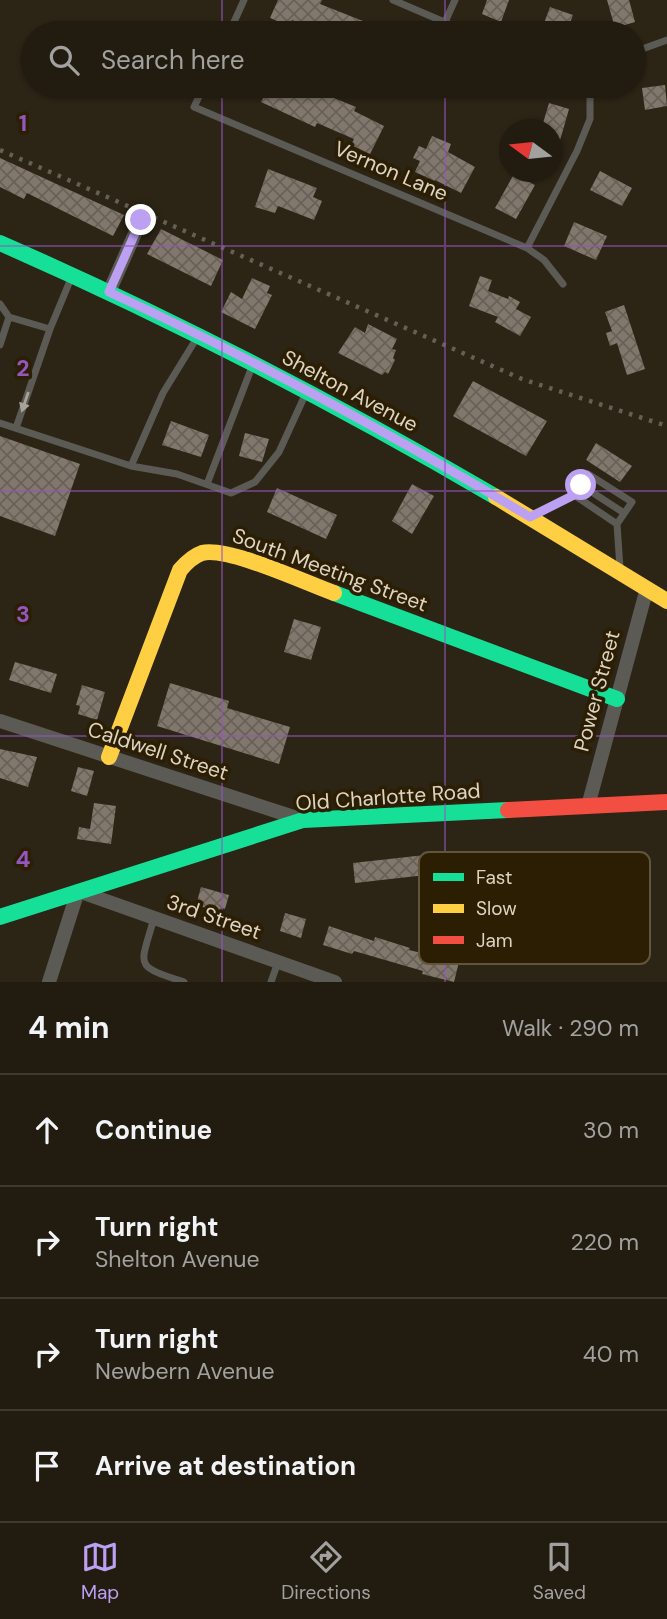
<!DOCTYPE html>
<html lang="en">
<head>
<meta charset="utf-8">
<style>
	:root { --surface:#211b10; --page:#2d281e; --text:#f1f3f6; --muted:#a2a19f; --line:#3e3930; --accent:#bca0f2 }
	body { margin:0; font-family:"DM Sans",sans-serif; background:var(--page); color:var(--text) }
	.compass { position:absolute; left:499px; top:119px; width:63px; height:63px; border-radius:50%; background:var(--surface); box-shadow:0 2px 5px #0004; rotate:285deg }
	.stop { position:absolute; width:21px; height:21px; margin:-16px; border:5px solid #bca0f2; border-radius:50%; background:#fff }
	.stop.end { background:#bca0f2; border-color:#fff; box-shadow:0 2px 7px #0008 }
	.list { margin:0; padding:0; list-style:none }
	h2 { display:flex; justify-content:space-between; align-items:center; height:91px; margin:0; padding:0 28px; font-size:30px }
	h2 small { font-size:23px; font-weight:400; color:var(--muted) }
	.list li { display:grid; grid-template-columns:46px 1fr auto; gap:21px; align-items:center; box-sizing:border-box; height:112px; padding:0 28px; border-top:2px solid var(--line) }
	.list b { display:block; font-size:26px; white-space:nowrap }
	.list p { margin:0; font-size:23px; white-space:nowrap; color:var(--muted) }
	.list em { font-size:23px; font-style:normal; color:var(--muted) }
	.icon { flex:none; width:38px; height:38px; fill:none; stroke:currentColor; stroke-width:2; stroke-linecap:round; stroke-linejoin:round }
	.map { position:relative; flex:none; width:667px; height:982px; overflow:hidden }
	.search { position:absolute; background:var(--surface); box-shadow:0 2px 5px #0004; left:21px; right:21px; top:21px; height:77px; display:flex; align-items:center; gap:18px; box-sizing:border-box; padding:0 24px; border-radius:38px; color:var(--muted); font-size:26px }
	.sheet { height:539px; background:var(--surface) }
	nav { display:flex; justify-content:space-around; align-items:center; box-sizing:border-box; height:98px; border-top:2px solid var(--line); background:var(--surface); font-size:19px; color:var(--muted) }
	nav a { display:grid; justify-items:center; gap:4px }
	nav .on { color:var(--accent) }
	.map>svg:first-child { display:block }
	.building { fill:url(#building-cross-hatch) }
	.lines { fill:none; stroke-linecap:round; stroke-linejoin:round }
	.lane { stroke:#5b5a54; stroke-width:7 }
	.street { stroke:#5b5a54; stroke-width:14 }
	.fast { stroke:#16e098; stroke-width:16 }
	.slow { stroke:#ffcf43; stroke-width:16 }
	.jam { stroke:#f24e42; stroke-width:16 }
	.rail { stroke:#636056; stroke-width:4.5; stroke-dasharray:3.5 7; stroke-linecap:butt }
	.oneway { fill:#a9a397 }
	.route { stroke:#bca0f2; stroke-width:9 }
	.grid { fill:none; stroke:#9456c0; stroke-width:2; stroke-opacity:0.55 }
	.labels { text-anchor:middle; stroke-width:7; stroke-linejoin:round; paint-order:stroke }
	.street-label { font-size:21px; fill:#ddd4c4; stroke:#2c1e02 }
	.key { fill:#2c1e02; stroke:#61553c; stroke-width:2 }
	.key-label { font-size:19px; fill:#ddd4c4 }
	.grid-label { font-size:23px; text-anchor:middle; font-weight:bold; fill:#9456c0; stroke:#2c1e02; stroke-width:7; stroke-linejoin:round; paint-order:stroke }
</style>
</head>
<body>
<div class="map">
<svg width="667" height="982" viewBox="0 0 667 982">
	<defs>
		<pattern id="building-cross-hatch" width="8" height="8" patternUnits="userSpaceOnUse" patternTransform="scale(1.75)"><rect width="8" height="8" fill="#81776c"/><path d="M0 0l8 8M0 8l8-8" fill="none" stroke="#686158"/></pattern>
	</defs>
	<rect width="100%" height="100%" fill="#2c2415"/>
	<path class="building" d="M278 0H322L320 4 363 21 358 33H324L292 20 289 26 270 18Z
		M487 0H509L501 22 482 14Z
		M607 0H629L635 22 615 28Z
		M550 7 573 15 566 33H551L552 29 543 26Z
		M665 85 667 106 645 110 642 88Z
		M270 86H280L301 96 306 86H319L331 91 329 96 356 107 354 111 384 126 370 154 351 145 354 139 317 123 315 127 261 102Z
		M549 103 569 109 555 158 551 157V130H541Z
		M432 136 451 144 448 152 475 167 461 193 435 180V181L415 172 420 161 413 158 419 146 426 149Z
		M0 158 124 215 113 236 27 193 24 199 0 187Z
		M268 169 317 188 313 197 322 201 314 220 278 206 275 213 255 207Z
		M600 171 632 188 622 206 590 190Z
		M514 174 535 185 516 219 495 208Z
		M574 222 607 236 596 260 564 246Z
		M161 229 223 260 211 286 147 254Z
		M480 276 492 280 488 291 508 299 509 296 520 302 516 309 531 317 520 336 495 322 498 317 469 306Z
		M252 278 270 286 267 293 272 295 255 329 221 312 231 292 242 299Z
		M624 305 645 369 627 375 617 343 610 346 606 333 612 331 605 312Z
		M368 324 397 339 392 349 396 350 393 358 395 360 388 374 385 372 382 375 338 353 355 327 365 333Z
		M473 381 547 421 526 456 453 416Z
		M171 421 209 435 201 457 162 445Z
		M245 433 269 439 262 462 239 456Z
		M0 436 80 464 55 536 0 516Z
		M596 443 632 466 620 482 586 460Z
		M412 484 434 496 412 534 392 521Z
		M277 488 337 515 326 539 267 512Z
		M294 619 321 627 311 660 284 652Z
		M15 662 57 674 51 693 9 680Z
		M170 683 229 701 227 708 290 727 279 764 157 726Z
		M82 685 105 692 97 720 78 714 80 706 76 705Z
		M0 749 37 757 28 787 0 778Z
		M78 767 94 771 87 796 71 791Z
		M94 803 116 806 111 844 77 839 79 827 90 829Z
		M434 854 435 874 355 883 353 863Z
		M201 887 229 895 225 909 221 908 220 912 196 905Z
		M285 913 306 919 301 938 280 931Z
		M329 926 374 941 375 937 410 948 409 950 459 962 454 982 422 974 423 971 354 951 352 954 323 945Z"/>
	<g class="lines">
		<path class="lane" d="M393 0 470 33
			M445 22 455 0
			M229 33 244 0
			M634 52 667 40
			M204 86 194 107 527 248 544 260 563 284
			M527 248 577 151 590 119V86
			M0 304 9 317 50 329
			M0 345 9 317
			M0 423 131 466 163 393 198 336
			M16 428 50 329 72 276
			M131 466 177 474 231 493 255 482 279 452 306 393
			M207 484 253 364
			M581 485 624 513
			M574 495 617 524
			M535 515 574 495 588 474 632 502 617 524 620 568
			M154 918C140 968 133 965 184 982
			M271 982 278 962"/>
		<path class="street" d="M109 292 141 220
			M0 721 303 820
			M588 806 647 588
			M49 982 78 891 335 982"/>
		<path class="fast" d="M0 243C171 318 335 403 496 497
			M334 593 617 699
			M0 917 303 820 508 810"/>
		<path class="slow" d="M496 497 667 601
			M109 757 180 570C186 563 193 556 202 553 227 546 306 583 334 593"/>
		<path class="jam" d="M508 810 667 802"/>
		<path class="rail" d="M0 150 522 379 667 426"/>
	</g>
	<defs><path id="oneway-solid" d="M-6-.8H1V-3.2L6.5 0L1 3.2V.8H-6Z" transform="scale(1.75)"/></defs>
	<use class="oneway" href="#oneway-solid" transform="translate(25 402) rotate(109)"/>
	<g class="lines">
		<path class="route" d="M141 220 109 292C254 359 393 435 530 517L574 495 581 485"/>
	</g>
	<path class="grid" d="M222 0V33M445 0V33M222 86V982M445 86V982M0 246H667M0 491H667M0 736H667"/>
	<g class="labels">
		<g class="street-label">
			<text transform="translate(391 171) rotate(23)" y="7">Vernon Lane</text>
			<text transform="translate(350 391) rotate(28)" y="7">Shelton Avenue</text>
			<text transform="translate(330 570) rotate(20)" y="7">South Meeting Street</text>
			<text transform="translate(597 691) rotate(-75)" y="7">Power Street</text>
			<text transform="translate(158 751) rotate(18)" y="7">Caldwell Street</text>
			<text transform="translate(388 797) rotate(-4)" y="7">Old Charlotte Road</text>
			<text transform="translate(214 917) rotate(19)" y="7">3rd Street</text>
		</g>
	</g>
	<rect x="419" y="852" width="231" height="112" rx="10" class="key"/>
	<rect x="433" y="873" width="31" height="8" fill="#16e098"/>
	<rect x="433" y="904" width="31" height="9" fill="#ffcf43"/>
	<rect x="433" y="936" width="31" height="8" fill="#f24e42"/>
	<g class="key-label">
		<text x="476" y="884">Fast</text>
		<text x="476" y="915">Slow</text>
		<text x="476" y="947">Jam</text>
	</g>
	<g class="grid-label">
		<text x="23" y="131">1</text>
		<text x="23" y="376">2</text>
		<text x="23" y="622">3</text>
		<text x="23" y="867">4</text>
	</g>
</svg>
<svg class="compass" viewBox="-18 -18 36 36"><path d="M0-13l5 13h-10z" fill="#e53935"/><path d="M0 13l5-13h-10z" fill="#a2a19f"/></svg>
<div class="stop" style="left:581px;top:485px"></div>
<div class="stop end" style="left:141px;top:220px"></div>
<div class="search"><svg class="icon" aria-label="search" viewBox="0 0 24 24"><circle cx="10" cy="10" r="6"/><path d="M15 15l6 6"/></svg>Search here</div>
</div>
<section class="sheet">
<h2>4 min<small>Walk · 290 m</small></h2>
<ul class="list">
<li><svg class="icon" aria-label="ahead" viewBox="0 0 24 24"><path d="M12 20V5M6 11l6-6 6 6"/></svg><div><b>Continue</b></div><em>30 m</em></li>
<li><svg class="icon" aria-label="right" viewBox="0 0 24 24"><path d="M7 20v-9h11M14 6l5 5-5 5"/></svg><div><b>Turn right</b><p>Shelton Avenue</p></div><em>220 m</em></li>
<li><svg class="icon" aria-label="right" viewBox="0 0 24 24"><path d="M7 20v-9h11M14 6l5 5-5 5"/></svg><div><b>Turn right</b><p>Newbern Avenue</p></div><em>40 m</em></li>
<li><svg class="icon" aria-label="arrive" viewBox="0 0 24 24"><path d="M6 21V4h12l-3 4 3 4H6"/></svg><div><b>Arrive at destination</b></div></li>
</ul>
</section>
<nav>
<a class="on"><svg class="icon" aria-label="map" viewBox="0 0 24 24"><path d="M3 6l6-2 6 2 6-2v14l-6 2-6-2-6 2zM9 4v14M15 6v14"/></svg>Map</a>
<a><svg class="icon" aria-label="directions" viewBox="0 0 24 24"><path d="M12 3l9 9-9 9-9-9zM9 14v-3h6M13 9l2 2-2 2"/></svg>Directions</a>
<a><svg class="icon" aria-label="saved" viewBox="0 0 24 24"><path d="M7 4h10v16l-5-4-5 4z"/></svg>Saved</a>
</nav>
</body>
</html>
